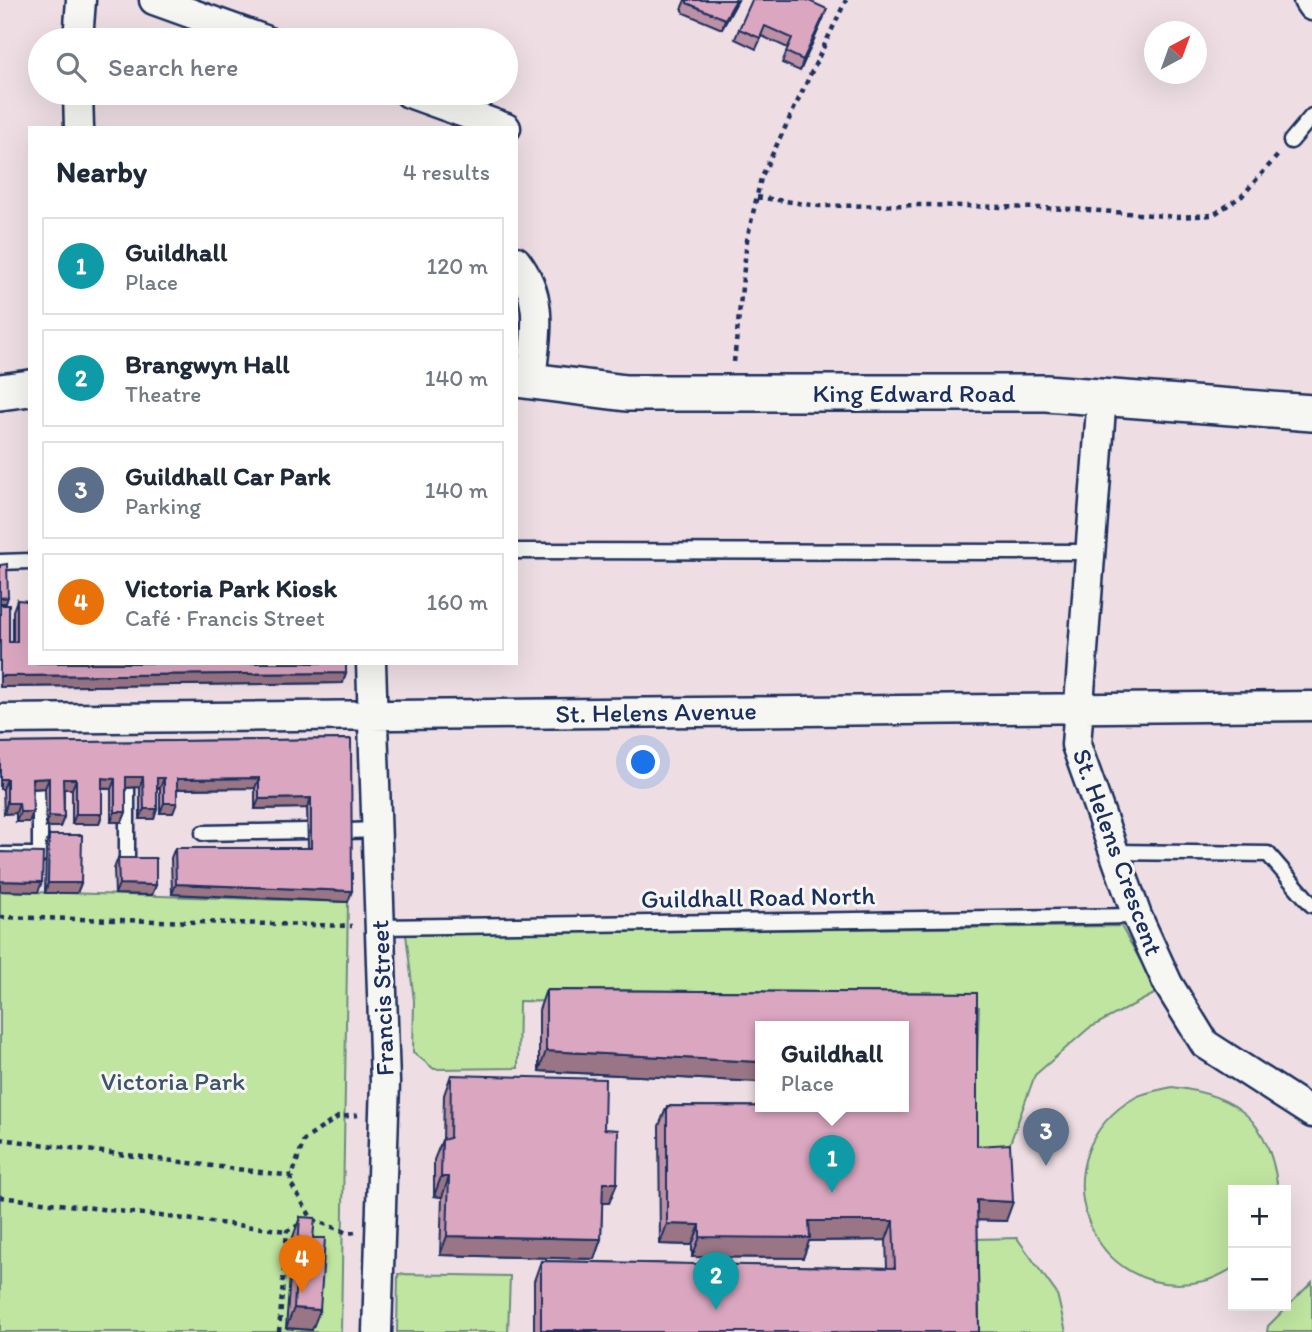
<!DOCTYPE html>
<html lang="en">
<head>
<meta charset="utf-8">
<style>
	:root { --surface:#fff; --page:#f2f2f3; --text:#1f2937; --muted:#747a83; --line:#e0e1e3; --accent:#1a73e8 }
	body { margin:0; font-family:Itim,sans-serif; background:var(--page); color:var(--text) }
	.controls { position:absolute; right:21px; bottom:21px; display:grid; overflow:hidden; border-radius:0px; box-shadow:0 7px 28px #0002 }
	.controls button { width:63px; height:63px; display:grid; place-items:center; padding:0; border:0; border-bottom:2px solid var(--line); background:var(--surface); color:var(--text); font:35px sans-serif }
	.compass { position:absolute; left:1144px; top:21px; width:63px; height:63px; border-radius:50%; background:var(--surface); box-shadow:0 7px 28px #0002; rotate:41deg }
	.you { position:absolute; left:644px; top:763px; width:24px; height:24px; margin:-18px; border:5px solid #fff; border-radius:50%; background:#1a73e8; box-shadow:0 0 0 10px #1a73e833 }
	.badge { display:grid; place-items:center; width:46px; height:46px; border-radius:50%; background:var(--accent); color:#fff; font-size:23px; font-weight:700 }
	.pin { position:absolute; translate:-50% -58px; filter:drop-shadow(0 2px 4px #0008) }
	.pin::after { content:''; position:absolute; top:37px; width:24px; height:21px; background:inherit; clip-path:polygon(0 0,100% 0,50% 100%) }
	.popup { position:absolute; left:755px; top:1021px; width:154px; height:91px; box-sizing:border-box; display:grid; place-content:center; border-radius:0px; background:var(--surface); filter:drop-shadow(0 2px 5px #0005); font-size:23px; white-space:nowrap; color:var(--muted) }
	.popup b { font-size:26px; color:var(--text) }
	.popup::after { content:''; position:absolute; left:50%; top:100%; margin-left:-14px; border:14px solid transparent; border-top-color:var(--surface) }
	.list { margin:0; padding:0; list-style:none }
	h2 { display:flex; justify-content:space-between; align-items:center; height:91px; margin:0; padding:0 28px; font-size:30px }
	h2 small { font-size:23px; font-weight:400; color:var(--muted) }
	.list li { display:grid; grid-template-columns:46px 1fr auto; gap:21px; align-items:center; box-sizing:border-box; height:98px; margin:0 14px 14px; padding:0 14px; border:2px solid var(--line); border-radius:0px }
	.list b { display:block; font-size:26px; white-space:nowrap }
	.list p { margin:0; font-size:23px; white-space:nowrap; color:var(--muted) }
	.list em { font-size:23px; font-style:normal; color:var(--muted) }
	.icon { flex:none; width:38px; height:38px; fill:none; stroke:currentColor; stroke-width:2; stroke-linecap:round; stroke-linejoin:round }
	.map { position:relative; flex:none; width:1312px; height:1332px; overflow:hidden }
	.search { position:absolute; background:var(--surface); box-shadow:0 7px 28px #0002; left:28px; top:28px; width:490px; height:77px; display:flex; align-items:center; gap:18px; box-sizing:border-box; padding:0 24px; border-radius:38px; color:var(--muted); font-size:26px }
	.panel { position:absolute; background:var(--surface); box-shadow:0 7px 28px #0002; left:28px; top:126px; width:490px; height:539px; border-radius:0px }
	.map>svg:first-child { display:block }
	.green { fill:#bfe5a0; stroke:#6d8a7f; stroke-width:2 }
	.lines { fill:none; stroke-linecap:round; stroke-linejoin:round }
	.service-casing { stroke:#1b2f5e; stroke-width:19 }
	.minor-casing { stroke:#1b2f5e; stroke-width:33 }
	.tertiary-casing { stroke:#1b2f5e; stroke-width:40 }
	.path { stroke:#1b2f5e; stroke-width:4.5; stroke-dasharray:5 5; stroke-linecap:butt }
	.service { stroke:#f6f6f2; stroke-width:14 }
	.minor { stroke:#f6f6f2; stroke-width:28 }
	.tertiary { stroke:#f6f6f2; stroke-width:35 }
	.wall { fill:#bc90a5; stroke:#1b2f5e; stroke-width:2 }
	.shaded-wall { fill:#997586; stroke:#1b2f5e; stroke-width:2 }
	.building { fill:#dba7c0; stroke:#1b2f5e; stroke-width:2 }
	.labels { text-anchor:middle; stroke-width:6; stroke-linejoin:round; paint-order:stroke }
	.street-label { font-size:26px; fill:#1b2f5e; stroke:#f6f6f2 }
	.park-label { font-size:26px; fill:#3c536b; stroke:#f6f6f2 }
</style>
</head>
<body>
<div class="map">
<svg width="1312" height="1332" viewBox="0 0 1312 1332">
	<rect width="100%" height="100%" fill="#eedee3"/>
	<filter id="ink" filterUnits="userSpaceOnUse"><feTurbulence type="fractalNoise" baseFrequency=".0143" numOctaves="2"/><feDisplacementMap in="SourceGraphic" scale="14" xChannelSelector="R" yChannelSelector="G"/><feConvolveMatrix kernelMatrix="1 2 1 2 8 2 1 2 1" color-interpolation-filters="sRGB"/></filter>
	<g filter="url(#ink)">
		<path class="green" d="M0 891 348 902 341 1332H0Z
			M1121 926 1158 992 1089 1028 1035 1075 1008 1149 974 1146 979 1007 519 1001 518 1068 434 1069 413 1052 414 1001 406 934Z
			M1172 1087C1239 1095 1270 1121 1278 1190H1233V1268C1224 1273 1214 1279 1204 1281 1089 1307 1033 1155 1136 1097 1146 1092 1160 1090 1172 1087Z
			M1017 1238 1057 1294 1066 1332H976L975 1239Z
			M398 1274 510 1276 508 1332H397Z
			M1312 1282V1332H1267L1268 1326Z"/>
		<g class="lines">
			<defs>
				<path id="service" d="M1291 141 1312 116
					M516 551 1090 552
					M0 562 30 561
					M127 788V858
					M348 831 376 830
					M203 833 307 831
					M1113 852 1268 854 1312 905
					M0 855H40V788
					M380 927 1137 916"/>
				<path id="minor" d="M154 0 265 40
					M1308 0 1312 6
					M78 40 81 0
					M78 93 79 128
					M409 93 506 128
					M516 261C546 300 535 335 531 381
					M1102 395 1076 745 1137 916 1168 984 1205 1044 1312 1113
					M371 663 385 1082 377 1332
					M0 719 1312 706"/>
				<path id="tertiary" d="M516 379 626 393H1046L1312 413
					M0 392 30 388"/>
			</defs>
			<use href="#service" class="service-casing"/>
			<use href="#minor" class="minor-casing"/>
			<use href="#tertiary" class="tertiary-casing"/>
			<path class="path" d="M757 197 819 206 927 205 1075 209 1178 217 1213 215 1242 196 1280 153
				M734 362 747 240 761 178 846 0
				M0 917 352 926
				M0 1139 292 1176
				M0 1197 287 1231
				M355 1232 348 1233 312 1219 290 1182 304 1140 338 1117 358 1115
				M279 1332 287 1231 299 1225"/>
			<use href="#service" class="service"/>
			<use href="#minor" class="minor"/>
			<use href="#tertiary" class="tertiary"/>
		</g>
		<path class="wall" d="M685 0H738L722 29 684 13 682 7Z
			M823 19 800 71 782 63 788 48 762 36 756 49 735 39 739 29Z
			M17 600 28 642 343 683 0 687V605L9 642H13V611Z
			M351 739 348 902 172 894 171 858 175 848H308L307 808 255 809V788L177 789 173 813H160V788H157V809L154 819H140V787L126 788V812L122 822H111V789H102V814L99 824H72V789H64V817L60 827H46L45 788 33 789 29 822H16V813L4 814 3 789H0V743Z
			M49 835 81 883 77 893H45L46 845Z
			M118 858 156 885 152 895 115 894 114 869Z
			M546 990 977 993V1146L1006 1221 977 1220 979 1332H534V1281L541 1261 887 1268 886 1240 809 1241 803 1258 692 1257V1245L660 1244 659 1126 667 1106 904 1107V1027H760V1082L539 1071V1010Z
			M451 1075 604 1129 617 1183 609 1203H602L601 1239 594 1259 440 1255 442 1197 434 1196V1160L442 1140H443L444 1095Z
			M300 1217 313 1238 312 1330 286 1328 293 1237Z"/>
		<path class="shaded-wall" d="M736 0H738L722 29 725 19Z
			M827 9 823 19 800 71 803 60Z
			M8 597 6 603H0V598Z
			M346 673 343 683 0 687V676Z
			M126 777H143L140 787 122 788Z
			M49 778 45 788 29 789 32 779Z
			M102 778 115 779 111 789 98 788Z
			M157 778H164L160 788H154Z
			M259 778 255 788 173 789 177 779Z
			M0 779H7L3 789H0Z
			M63 779H76L72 789H60Z
			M311 798 307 808 255 809 259 799Z
			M7 803H19L16 813 4 814Z
			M164 803H177L173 813H160Z
			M144 809H157L154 819H140Z
			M20 812H33L29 822H16Z
			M115 812H126L122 822H111Z
			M76 814H102L99 824H72Z
			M49 816 64 817 60 827H46Z
			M0 881 42 882 38 892 0 891Z
			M48 883H81L77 893H45Z
			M119 884 156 885 152 895 115 894Z
			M176 884 352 891 348 902 172 894Z
			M546 1051 760 1062V1082L539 1071Z
			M441 1177H449L442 1197 434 1196Z
			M603 1183H617L609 1203H595Z
			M977 1200 1013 1202 1006 1221 970 1220Z
			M809 1221H893L886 1240 809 1241 803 1258 692 1257 700 1237Z
			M667 1224 700 1225 692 1245 660 1244Z
			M447 1236 601 1239 594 1259 440 1255Z
			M294 1308 320 1310 312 1330 286 1328Z
			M541 1330H598L597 1332H541Z"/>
		<path class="building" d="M687 0H736L725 19 687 3Z
			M752 0H807L827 9 803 60 786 52 792 38 765 26 760 38 739 29Z
			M7 564 8 597 0 598V565Z
			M17 600 28 601V642H30V663H346V673L0 676V605H9V642H17Z
			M351 739 352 891 176 884 175 848H311V798L259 799V778L177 779V803H164V778H157V809H144L143 777H126V812H115V779L102 778V814H76V779H63L64 817 49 816V778L32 779 33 812H20L19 803H7V779H0V743Z
			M49 835H82L81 883H48Z
			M0 852 43 853 42 882 0 881Z
			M118 858H156V885L119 884Z
			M546 990 977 993V1146L1010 1144 1013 1202 977 1200 979 1332H598V1330H541V1261L895 1268 893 1221H809L810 1238 700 1237V1225L667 1224V1106L878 1107 887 1108V1107H904V1027H760V1062L546 1051Z
			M451 1075 605 1079 604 1129 618 1130 617 1183H603L601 1239 447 1236 449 1177H441L442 1140 450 1138Z
			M300 1217 315 1218 313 1238H325L320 1310 294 1308Z"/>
	</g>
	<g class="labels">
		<g class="street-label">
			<text x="914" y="402">King Edward Road</text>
			<text transform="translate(656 712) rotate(-1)" y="9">St. Helens Avenue</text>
			<text transform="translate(1118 852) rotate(70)" y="9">St. Helens Crescent</text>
			<text transform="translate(758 897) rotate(-1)" y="9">Guildhall Road North</text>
			<text transform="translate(382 998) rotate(-92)" y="9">Francis Street</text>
		</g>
		<g class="park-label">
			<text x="173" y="1090">Victoria Park</text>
		</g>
	</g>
</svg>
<div class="controls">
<button>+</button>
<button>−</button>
</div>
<svg class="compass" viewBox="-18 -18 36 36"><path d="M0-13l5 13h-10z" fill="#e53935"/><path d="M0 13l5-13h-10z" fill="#747a83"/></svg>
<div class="you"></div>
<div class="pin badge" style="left:832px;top:1193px;background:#0f9aa8">1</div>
<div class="popup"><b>Guildhall</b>Place</div>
<div class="pin badge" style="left:716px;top:1310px;background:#0f9aa8">2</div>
<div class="pin badge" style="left:1046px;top:1166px;background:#5c6f8a">3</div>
<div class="pin badge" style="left:302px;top:1293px;background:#e8710a">4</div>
<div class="search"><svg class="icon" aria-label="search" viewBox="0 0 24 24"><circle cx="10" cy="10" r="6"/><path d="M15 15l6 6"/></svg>Search here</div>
<section class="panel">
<h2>Nearby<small>4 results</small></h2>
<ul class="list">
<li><span class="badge" style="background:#0f9aa8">1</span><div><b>Guildhall</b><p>Place</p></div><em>120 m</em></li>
<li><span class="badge" style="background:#0f9aa8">2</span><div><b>Brangwyn Hall</b><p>Theatre</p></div><em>140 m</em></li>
<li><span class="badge" style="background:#5c6f8a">3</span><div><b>Guildhall Car Park</b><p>Parking</p></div><em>140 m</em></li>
<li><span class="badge" style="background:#e8710a">4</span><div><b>Victoria Park Kiosk</b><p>Café · Francis Street</p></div><em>160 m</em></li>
</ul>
</section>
</div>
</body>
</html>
